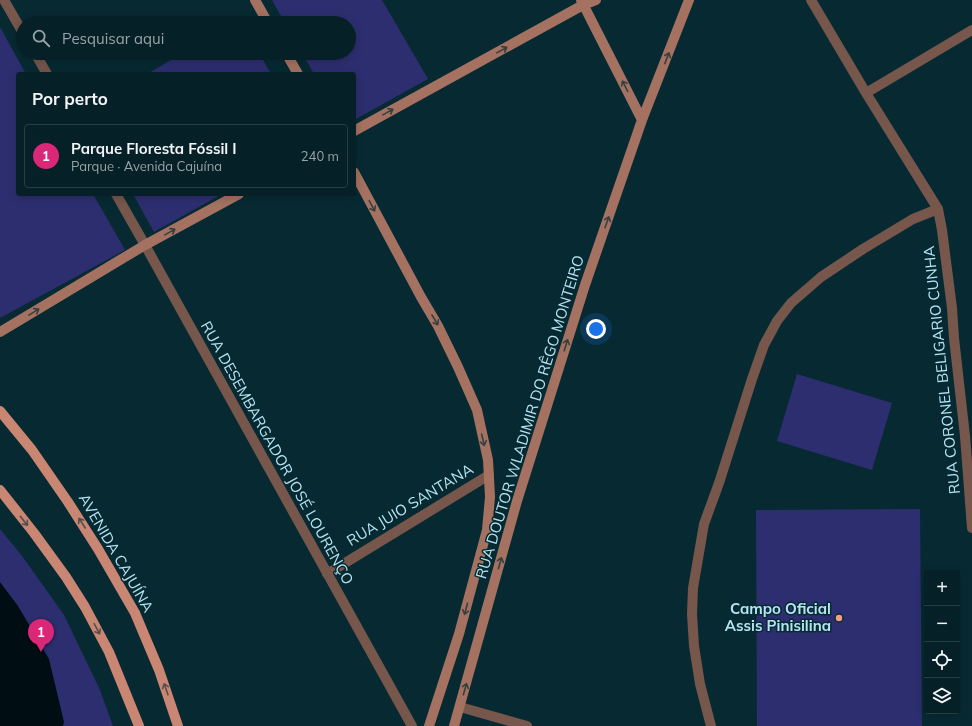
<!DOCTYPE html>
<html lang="pt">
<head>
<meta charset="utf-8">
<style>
	:root { --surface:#052026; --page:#0e282e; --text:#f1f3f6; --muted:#97a3a7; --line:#263e43; --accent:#db2777 }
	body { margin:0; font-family:Mulish,sans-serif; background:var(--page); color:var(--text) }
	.controls { position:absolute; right:12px; bottom:12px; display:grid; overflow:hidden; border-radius:4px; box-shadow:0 2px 10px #0003 }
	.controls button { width:36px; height:36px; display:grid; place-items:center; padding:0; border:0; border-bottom:1px solid var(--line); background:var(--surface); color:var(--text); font:20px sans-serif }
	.you { position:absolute; left:596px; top:329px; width:14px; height:14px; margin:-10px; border:3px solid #fff; border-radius:50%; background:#1a73e8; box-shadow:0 0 0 6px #1a73e833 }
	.badge { display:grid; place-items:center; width:26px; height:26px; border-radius:50%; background:var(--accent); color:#fff; font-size:13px; font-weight:700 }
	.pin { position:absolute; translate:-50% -33px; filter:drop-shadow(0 1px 2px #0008) }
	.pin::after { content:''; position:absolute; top:21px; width:14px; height:12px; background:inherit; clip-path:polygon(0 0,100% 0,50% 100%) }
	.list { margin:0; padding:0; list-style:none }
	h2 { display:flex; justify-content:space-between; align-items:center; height:52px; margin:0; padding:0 16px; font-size:17px }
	h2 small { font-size:13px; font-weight:400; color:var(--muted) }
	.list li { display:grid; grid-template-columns:26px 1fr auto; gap:12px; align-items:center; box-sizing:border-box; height:64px; margin:0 8px 8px; padding:0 8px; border:1px solid var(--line); border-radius:4px }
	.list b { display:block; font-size:15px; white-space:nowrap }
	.list p { margin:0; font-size:13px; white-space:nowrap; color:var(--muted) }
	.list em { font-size:13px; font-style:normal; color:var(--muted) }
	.icon { flex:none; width:22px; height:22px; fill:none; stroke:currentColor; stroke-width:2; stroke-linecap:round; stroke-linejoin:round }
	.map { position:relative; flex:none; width:972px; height:726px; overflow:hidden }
	.search { position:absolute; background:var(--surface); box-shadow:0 2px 10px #0003; left:16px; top:16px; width:340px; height:44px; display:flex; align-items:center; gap:10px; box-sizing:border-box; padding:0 14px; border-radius:22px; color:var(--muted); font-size:15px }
	.panel { position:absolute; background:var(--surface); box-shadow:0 2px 10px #0003; left:16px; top:72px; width:340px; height:124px; border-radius:4px }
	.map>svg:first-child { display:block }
	.green { fill:#2d2e6f }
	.water { fill:#000e13 }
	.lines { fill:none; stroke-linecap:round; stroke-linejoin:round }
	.street { stroke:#77564c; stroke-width:10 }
	.secondary { stroke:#a57261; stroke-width:10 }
	.primary { stroke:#c98672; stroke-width:10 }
	.oneway { stroke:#364040 }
	.oneway2 { stroke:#554f4c }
	.poi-dot { fill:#f39f85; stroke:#072a32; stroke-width:1.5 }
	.labels { text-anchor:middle; stroke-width:3; stroke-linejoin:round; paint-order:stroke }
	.street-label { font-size:15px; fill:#b5e4f2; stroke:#072a32 }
	.poi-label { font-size:15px; font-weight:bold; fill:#b5e4f2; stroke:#072a32; text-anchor:end }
</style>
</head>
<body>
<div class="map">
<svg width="972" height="726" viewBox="0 0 972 726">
	<rect width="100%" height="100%" fill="#072a32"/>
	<path class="green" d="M272 0H382L428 79 354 120V74H314L302 53H349V23H285Z
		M0 27 26 74H18V194H93L125 250 0 318Z
		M183 53H259L271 74H147Z
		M133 194H222L154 232Z
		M797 374 892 403 872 470 777 441Z
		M920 509 922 726H757L756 510Z
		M0 529 22 556 64 615 100 690 113 726H0Z"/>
	<path class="water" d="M0 582 18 606 49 659 64 722 63 726H0Z"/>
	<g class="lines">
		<path class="street" d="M4 0 23 33
			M811 0 866 93 938 209 942 230 952 308 954 338 965 436 972 528
			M35 53 47 74
			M866 93 972 30
			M116 194 145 245 412 726
			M327 574 489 475
			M460 707 527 726
			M711 726 700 684 694 646 692 614 693 588 704 524 719 483 752 379 764 345 777 321 791 303 821 277 863 249 913 219 938 209"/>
		<path class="secondary" d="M255 0 268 23
			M581 0 642 120
			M286 53 298 74
			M354 131 583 5 596 0
			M354 172 421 297 438 326 458 367 477 410 488 460 490 497 487 530 459 634 429 726
			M0 332 145 245 239 194
			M454 726 517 501 585 285 642 120 689 0"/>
		<path class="primary" d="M0 411 32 450 68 502 98 549 135 613 159 670 178 726
			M0 490 34 533 66 577 85 607 109 652 139 726"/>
	</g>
	<defs><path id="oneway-shaft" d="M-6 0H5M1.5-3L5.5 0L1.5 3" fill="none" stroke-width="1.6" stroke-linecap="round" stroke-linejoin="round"/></defs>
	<g class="oneway">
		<use href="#oneway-shaft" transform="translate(502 50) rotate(-29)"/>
		<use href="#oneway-shaft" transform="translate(667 58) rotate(-69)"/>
		<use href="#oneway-shaft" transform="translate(625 86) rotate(-117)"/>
		<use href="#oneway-shaft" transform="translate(388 112) rotate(-29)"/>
		<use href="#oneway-shaft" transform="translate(372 206) rotate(62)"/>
		<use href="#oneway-shaft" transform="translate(607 222) rotate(-71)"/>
		<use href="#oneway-shaft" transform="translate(170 232) rotate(-29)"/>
		<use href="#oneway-shaft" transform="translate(34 312) rotate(-31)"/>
		<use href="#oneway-shaft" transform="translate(435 320) rotate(59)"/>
		<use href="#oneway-shaft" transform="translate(566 345) rotate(-73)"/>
		<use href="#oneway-shaft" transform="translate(483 440) rotate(77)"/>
		<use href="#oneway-shaft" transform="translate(500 563) rotate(-74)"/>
		<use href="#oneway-shaft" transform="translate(466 609) rotate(105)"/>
		<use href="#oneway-shaft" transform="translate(465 689) rotate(-74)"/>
	</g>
	<g class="oneway2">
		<use href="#oneway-shaft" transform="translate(24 521) rotate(52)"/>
		<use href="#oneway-shaft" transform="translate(82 523) rotate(-123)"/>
		<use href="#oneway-shaft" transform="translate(97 629) rotate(62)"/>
		<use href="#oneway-shaft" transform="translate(166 689) rotate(-109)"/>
	</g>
	<circle class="poi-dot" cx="839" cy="618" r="4"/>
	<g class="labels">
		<g class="street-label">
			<text transform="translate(942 370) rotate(-96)" y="5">RUA CORONEL BELIGARIO CUNHA</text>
			<text transform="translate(530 417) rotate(-73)" y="5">RUA DOUTOR WLADIMIR DO RÊGO MONTEIRO</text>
			<text transform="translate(277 453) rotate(61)" y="5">RUA DESEMBARGADOR JOSÉ LOURENÇO</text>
			<text transform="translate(410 505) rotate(-31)" y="5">RUA JUIO SANTANA</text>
			<text transform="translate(116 553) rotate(60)" y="5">AVENIDA CAJUÍNA</text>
		</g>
		<g class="poi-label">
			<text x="831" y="614">Campo Oficial<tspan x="831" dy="17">Assis Pinisilina</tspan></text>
		</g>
	</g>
</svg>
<div class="controls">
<button>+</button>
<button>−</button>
<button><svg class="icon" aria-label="locate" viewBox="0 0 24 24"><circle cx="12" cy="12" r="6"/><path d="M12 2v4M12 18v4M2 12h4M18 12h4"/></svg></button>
<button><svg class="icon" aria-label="layers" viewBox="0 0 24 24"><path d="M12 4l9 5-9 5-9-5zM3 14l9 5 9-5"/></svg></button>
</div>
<div class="you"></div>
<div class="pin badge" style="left:41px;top:652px">1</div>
<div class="search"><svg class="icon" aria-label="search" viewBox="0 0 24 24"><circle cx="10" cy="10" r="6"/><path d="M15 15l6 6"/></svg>Pesquisar aqui</div>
<section class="panel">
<h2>Por perto<small></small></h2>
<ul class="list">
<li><span class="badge">1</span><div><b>Parque Floresta Fóssil I</b><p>Parque · Avenida Cajuína</p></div><em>240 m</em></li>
</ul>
</section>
</div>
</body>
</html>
